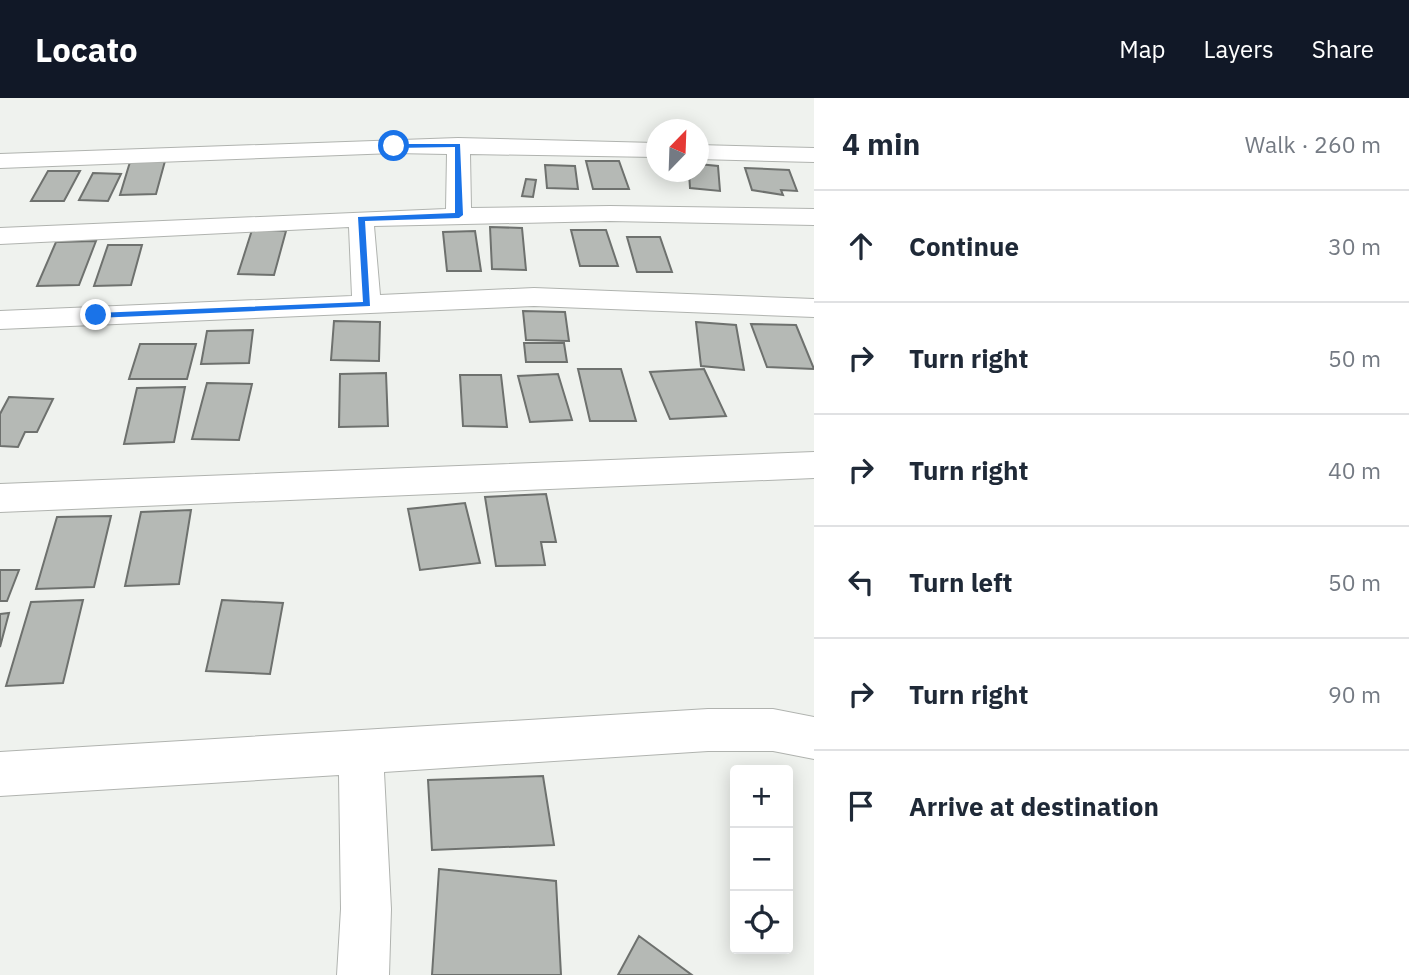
<!DOCTYPE html>
<html lang="en">
<head>
<meta charset="utf-8">
<style>
	:root { --surface:#fff; --page:#f6f6f7; --text:#1f2937; --muted:#747a83; --line:#e0e1e3; --accent:#111827 }
	body { margin:0; font-family:"IBM Plex Sans",sans-serif; background:var(--page); color:var(--text) }
	.controls { position:absolute; right:21px; bottom:21px; display:grid; overflow:hidden; border-radius:7px; box-shadow:0 4px 18px #0003 }
	.controls button { width:63px; height:63px; display:grid; place-items:center; padding:0; border:0; border-bottom:2px solid var(--line); background:var(--surface); color:var(--text); font:35px sans-serif }
	.compass { position:absolute; left:646px; top:21px; width:63px; height:63px; border-radius:50%; background:var(--surface); box-shadow:0 4px 18px #0003; rotate:23deg }
	.stop { position:absolute; width:21px; height:21px; margin:-16px; border:5px solid #1a73e8; border-radius:50%; background:#fff }
	.stop.end { background:#1a73e8; border-color:#fff; box-shadow:0 2px 7px #0008 }
	.list { margin:0; padding:0; list-style:none }
	h2 { display:flex; justify-content:space-between; align-items:center; height:91px; margin:0; padding:0 28px; font-size:30px }
	h2 small { font-size:23px; font-weight:400; color:var(--muted) }
	.list li { display:grid; grid-template-columns:46px 1fr auto; gap:21px; align-items:center; box-sizing:border-box; height:112px; padding:0 28px; border-top:2px solid var(--line) }
	.list b { display:block; font-size:26px; white-space:nowrap }
	.list em { font-size:23px; font-style:normal; color:var(--muted) }
	.icon { flex:none; width:38px; height:38px; fill:none; stroke:currentColor; stroke-width:2; stroke-linecap:round; stroke-linejoin:round }
	.map { position:relative; flex:none; width:814px; height:877px; overflow:hidden }
	header { display:flex; align-items:center; gap:42px; box-sizing:border-box; height:98px; padding:0 35px; background:var(--accent); color:#fff }
	header strong { font-size:33px }
	nav { display:flex; gap:38px; margin-inline-start:auto; font-size:24px }
	main { display:flex }
	aside { flex:1; background:var(--surface) }
	.map>svg:first-child { display:block }
	.building { fill:#b5b9b5; stroke:#6e716e; stroke-width:2 }
	.lines { fill:none; stroke-linecap:round; stroke-linejoin:round }
	.minor-casing { stroke:#b0b3af; stroke-width:2 }
	.minor { fill:#fff; fill-rule:evenodd }
	.route { fill:#1a73e8 }
</style>
</head>
<body>
<header>
<strong>Locato</strong>
<nav><a>Map</a><a>Layers</a><a>Share</a></nav>
</header>
<main>
<div class="map">
<svg width="814" height="877" viewBox="0 0 814 877">
	<rect width="100%" height="100%" fill="#eff2ee"/>
	<path class="building" d="M165 63 156 96 120 97 130 64Z
		M586 63H619L629 91H593Z
		M698 66 718 68 720 93 690 90 689 74H698Z
		M545 67 575 68 578 91 547 90Z
		M745 70 789 72 797 93 781 92 783 97 752 92Z
		M48 73H80L64 103H31Z
		M93 75 121 76 108 103 79 102Z
		M526 81 536 82 533 99 522 98Z
		M490 129 522 130 526 172 492 171Z
		M252 132 286 133 274 177 238 176Z
		M571 132H606L618 168H580Z
		M475 133 481 173H447L443 134Z
		M627 139H660L672 174H637Z
		M96 143 79 187 37 188 56 144Z
		M108 147H142L131 187 94 188Z
		M523 213 565 214 569 243 526 242Z
		M334 223 380 224 379 263 331 262Z
		M696 224 736 227 744 272 701 268Z
		M751 226 796 227 814 271 767 269Z
		M253 232 249 265 201 266 207 233Z
		M524 245H564L567 264H526Z
		M140 246H196L187 281H129Z
		M578 271H621L636 323H590Z
		M704 271 726 318 670 321 650 274Z
		M386 275 388 328 339 329 340 276Z
		M558 276 572 322 530 324 518 278Z
		M460 277H501L507 329 463 328Z
		M207 285 252 286 239 342 192 341Z
		M185 289 174 344 124 346 137 290Z
		M9 299 53 301 37 334H25L18 349 0 348V316Z
		M546 396 556 444H541L545 467 496 468 485 399Z
		M465 405 480 465 420 472 408 411Z
		M191 412 179 486 125 488 141 414Z
		M111 418 94 489 36 491 57 419Z
		M0 472H19L7 503H0Z
		M83 502 63 585 6 588 31 504Z
		M222 502 283 505 270 576 206 573Z
		M9 515 0 549V516Z
		M543 678 554 747 432 752 428 682Z
		M439 771 556 783 561 877H432Z
		M639 838 692 877H618Z"/>
	<g class="lines">
		<defs>
			<path id="minor" d="M458 40 656 45V59L470 56 471 110 610 108 814 111V127L610 123 374 128 380 197 534 190 814 201V219L534 208 0 231V213L352 198 349 129 0 146V130L446 111 447 56 394 55 0 70V56Z
				M698 47 814 50V64L698 61Z
				M814 354V380L0 414V386Z
				M708 611H773L814 619V661L773 653H708L384 674 391 811 389 877H337L341 811 339 677 0 698V654Z"/>
		</defs>
		<use href="#minor" class="minor-casing"/>
		<use href="#minor" class="minor"/>
	</g>
	<path class="route" d="M392 46H460L463 117 459 120 365 123 370 208 96 220 92 217 96 215 363 204 358 119 455 115V49L394 50Z"/>
</svg>
<div class="controls">
<button>+</button>
<button>−</button>
<button><svg class="icon" aria-label="locate" viewBox="0 0 24 24"><circle cx="12" cy="12" r="6"/><path d="M12 2v4M12 18v4M2 12h4M18 12h4"/></svg></button>
</div>
<svg class="compass" viewBox="-18 -18 36 36"><path d="M0-13l5 13h-10z" fill="#e53935"/><path d="M0 13l5-13h-10z" fill="#747a83"/></svg>
<div class="stop" style="left:394px;top:48px"></div>
<div class="stop end" style="left:96px;top:217px"></div>
</div>
<aside>
<h2>4 min<small>Walk · 260 m</small></h2>
<ul class="list">
<li><svg class="icon" aria-label="ahead" viewBox="0 0 24 24"><path d="M12 20V5M6 11l6-6 6 6"/></svg><div><b>Continue</b></div><em>30 m</em></li>
<li><svg class="icon" aria-label="right" viewBox="0 0 24 24"><path d="M7 20v-9h11M14 6l5 5-5 5"/></svg><div><b>Turn right</b></div><em>50 m</em></li>
<li><svg class="icon" aria-label="right" viewBox="0 0 24 24"><path d="M7 20v-9h11M14 6l5 5-5 5"/></svg><div><b>Turn right</b></div><em>40 m</em></li>
<li><svg class="icon" aria-label="left" viewBox="0 0 24 24"><path d="M17 20v-9H6M10 6l-5 5 5 5"/></svg><div><b>Turn left</b></div><em>50 m</em></li>
<li><svg class="icon" aria-label="right" viewBox="0 0 24 24"><path d="M7 20v-9h11M14 6l5 5-5 5"/></svg><div><b>Turn right</b></div><em>90 m</em></li>
<li><svg class="icon" aria-label="arrive" viewBox="0 0 24 24"><path d="M6 21V4h12l-3 4 3 4H6"/></svg><div><b>Arrive at destination</b></div></li>
</ul>
</aside>
</main>
</body>
</html>
